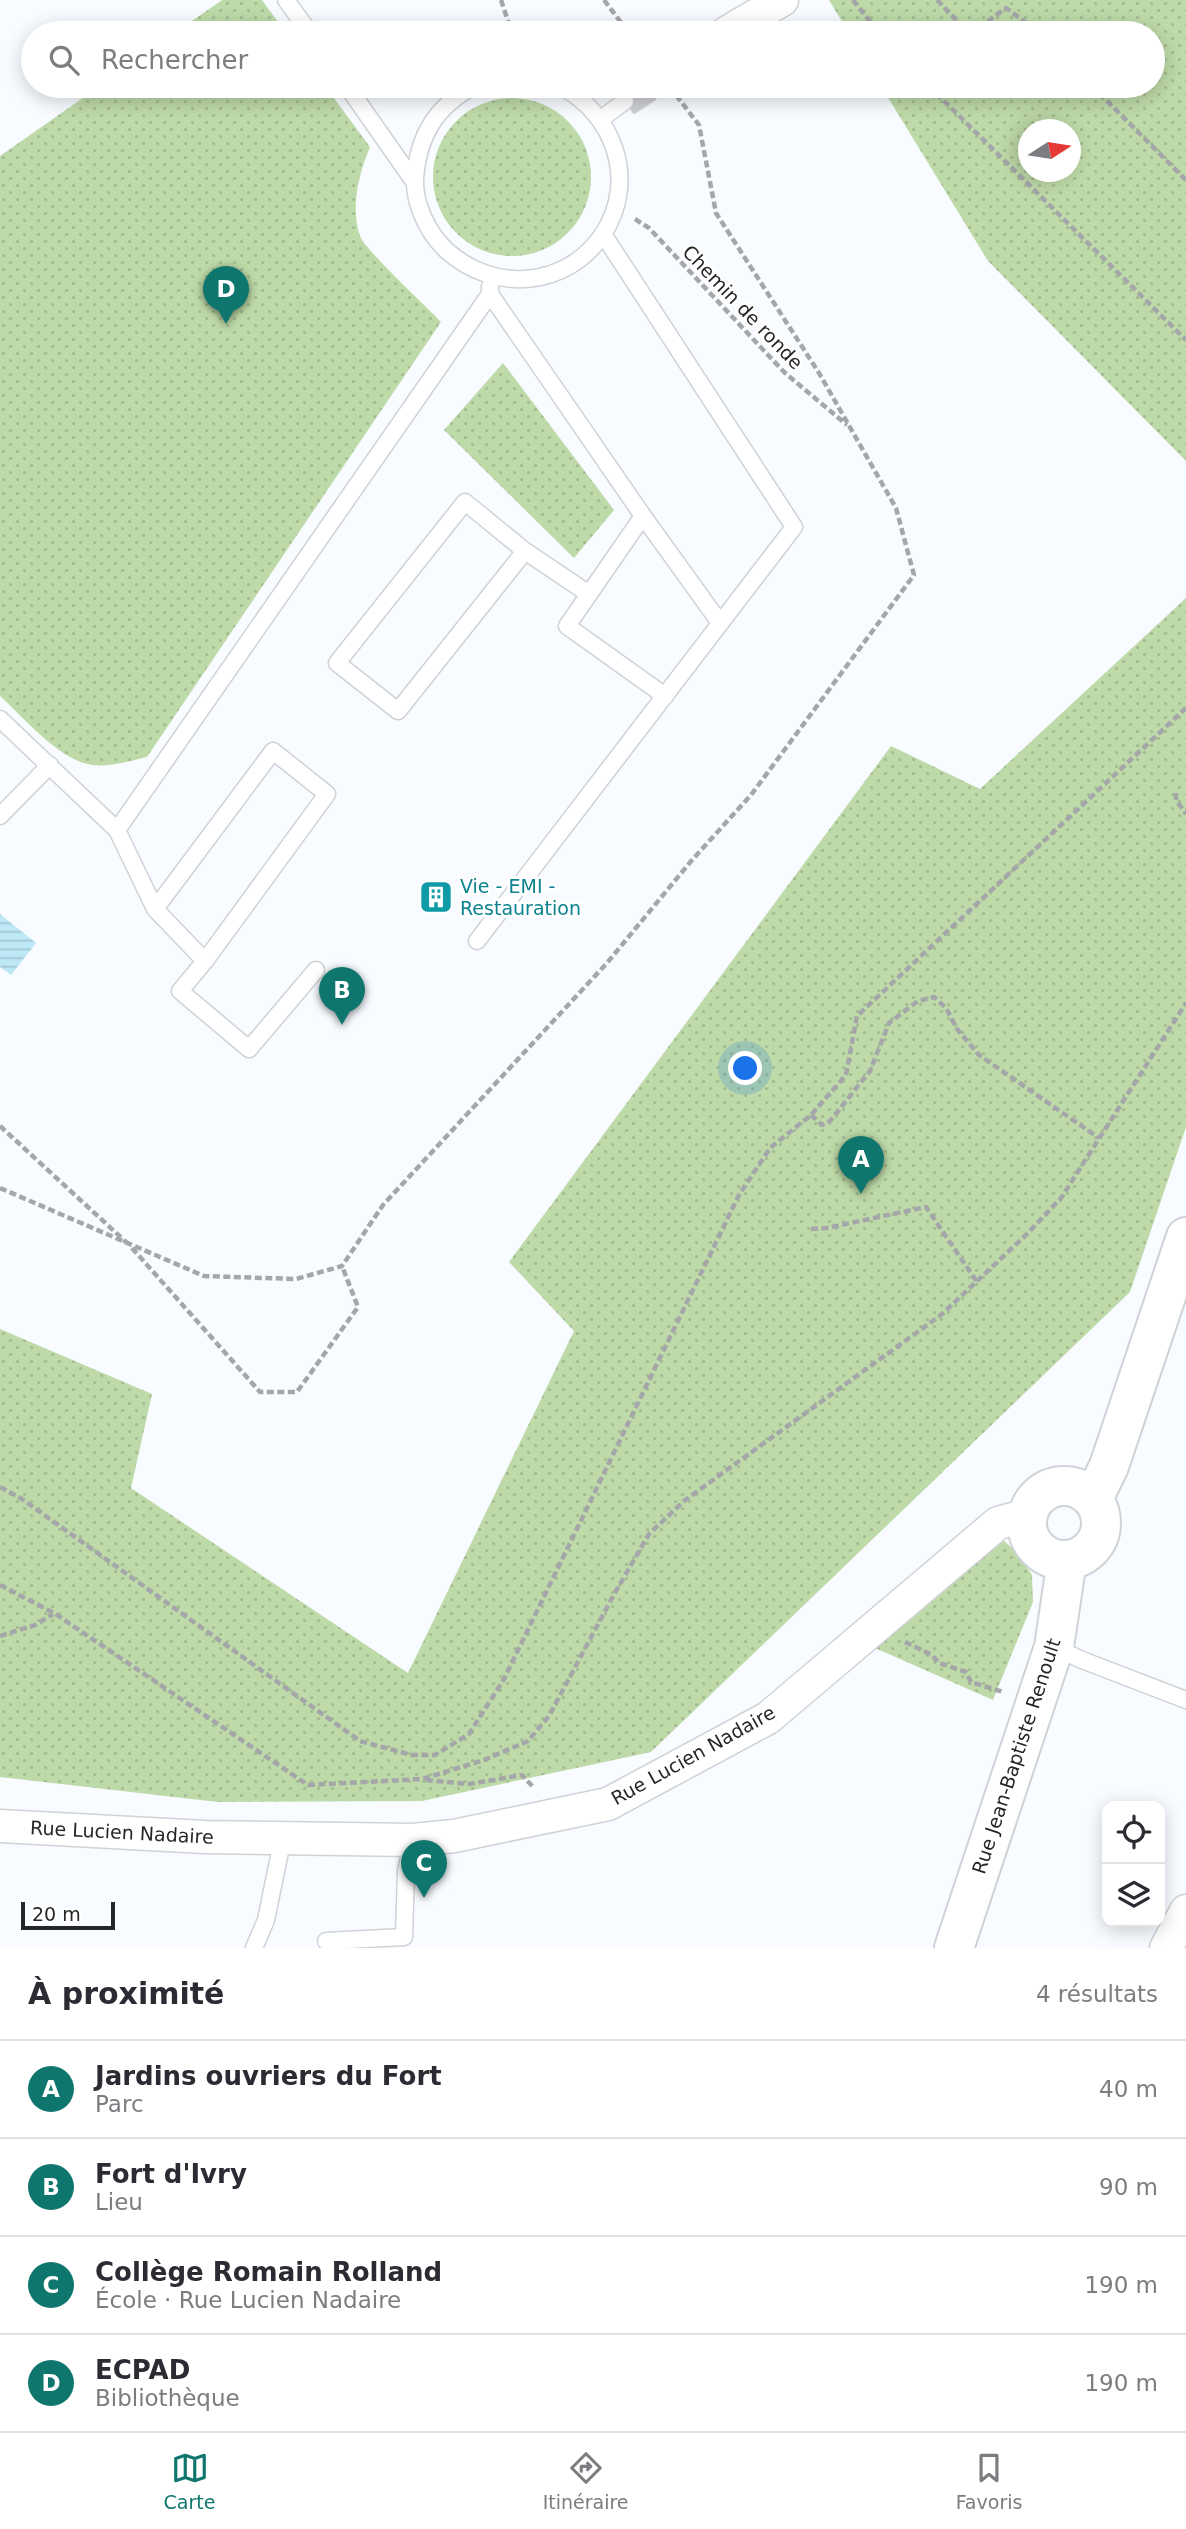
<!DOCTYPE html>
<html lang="fr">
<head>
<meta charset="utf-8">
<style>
	:root { --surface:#fff; --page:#f2f2f3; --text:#2b2b33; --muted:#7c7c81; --line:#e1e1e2; --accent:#0f766e }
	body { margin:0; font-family:"DejaVu Sans",sans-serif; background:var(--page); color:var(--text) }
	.controls { position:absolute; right:21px; bottom:21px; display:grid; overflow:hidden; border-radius:14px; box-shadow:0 4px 18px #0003 }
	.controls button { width:63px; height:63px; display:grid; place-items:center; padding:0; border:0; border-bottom:2px solid var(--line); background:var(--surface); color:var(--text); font:35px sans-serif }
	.compass { position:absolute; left:1018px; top:119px; width:63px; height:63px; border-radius:50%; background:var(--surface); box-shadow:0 4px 18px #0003; rotate:78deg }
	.scale { position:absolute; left:21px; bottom:18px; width:94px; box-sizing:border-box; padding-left:7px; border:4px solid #252627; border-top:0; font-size:19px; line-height:24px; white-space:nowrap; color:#252627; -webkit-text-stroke:5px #fff; paint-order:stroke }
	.you { position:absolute; left:746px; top:1069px; width:24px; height:24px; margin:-18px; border:5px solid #fff; border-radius:50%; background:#1a73e8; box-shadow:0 0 0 10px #1a73e833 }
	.badge { display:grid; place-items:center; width:46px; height:46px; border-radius:50%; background:var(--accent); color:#fff; font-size:23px; font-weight:700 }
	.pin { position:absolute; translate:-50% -58px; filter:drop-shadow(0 2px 4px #0008) }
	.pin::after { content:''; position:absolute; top:37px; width:24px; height:21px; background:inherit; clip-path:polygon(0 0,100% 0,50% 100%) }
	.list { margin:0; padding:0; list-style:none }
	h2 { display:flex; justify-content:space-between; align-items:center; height:91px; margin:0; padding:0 28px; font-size:30px }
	h2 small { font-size:23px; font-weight:400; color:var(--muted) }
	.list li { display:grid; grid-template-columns:46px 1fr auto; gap:21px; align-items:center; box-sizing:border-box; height:98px; padding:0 28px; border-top:2px solid var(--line) }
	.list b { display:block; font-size:26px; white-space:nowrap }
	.list p { margin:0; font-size:23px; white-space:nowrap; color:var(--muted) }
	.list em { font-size:23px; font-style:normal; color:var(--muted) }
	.icon { flex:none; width:38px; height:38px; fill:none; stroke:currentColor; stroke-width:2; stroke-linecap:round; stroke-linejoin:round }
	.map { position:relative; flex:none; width:1186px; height:1948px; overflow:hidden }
	.search { position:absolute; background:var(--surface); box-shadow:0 4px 18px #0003; left:21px; right:21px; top:21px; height:77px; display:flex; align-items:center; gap:18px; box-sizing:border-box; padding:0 24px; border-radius:38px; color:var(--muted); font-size:26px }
	.sheet { height:483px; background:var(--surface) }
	nav { display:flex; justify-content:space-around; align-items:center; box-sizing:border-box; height:98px; border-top:2px solid var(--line); background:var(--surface); font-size:19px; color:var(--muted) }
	nav a { display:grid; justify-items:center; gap:4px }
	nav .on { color:var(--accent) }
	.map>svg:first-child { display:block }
	.green { fill:url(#green-dots); fill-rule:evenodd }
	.water { fill:url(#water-rules) }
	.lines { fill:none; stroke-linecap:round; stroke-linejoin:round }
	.street-tunnel { stroke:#ced0d4; stroke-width:32; stroke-dasharray:32 16; stroke-linecap:butt }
	.lane-casing { stroke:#cfd2d6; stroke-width:19 }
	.street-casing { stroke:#cfd2d6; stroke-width:35 }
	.secondary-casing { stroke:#cfd2d6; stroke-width:42 }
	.path { stroke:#a4a6a9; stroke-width:4.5; stroke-dasharray:7 3.5; stroke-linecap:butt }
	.lane { stroke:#fff; stroke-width:16 }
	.street { stroke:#fff; stroke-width:32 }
	.secondary { stroke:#fff; stroke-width:38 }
	.labels { text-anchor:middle; stroke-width:6; stroke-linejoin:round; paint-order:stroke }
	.street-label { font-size:19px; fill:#252627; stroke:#fff }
	.culture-label { font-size:19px; fill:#0d838f; stroke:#fff; text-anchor:start }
</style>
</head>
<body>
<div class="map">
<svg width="1186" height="1948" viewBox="0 0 1186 1948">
	<defs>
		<pattern id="green-dots" width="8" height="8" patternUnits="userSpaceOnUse" patternTransform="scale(1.75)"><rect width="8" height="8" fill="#bedaa8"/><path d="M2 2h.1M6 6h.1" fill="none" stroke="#a3bb91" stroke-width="1.8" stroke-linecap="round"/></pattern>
		<pattern id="water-rules" width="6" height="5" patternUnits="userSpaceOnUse" patternTransform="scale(1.75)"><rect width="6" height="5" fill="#bde8f6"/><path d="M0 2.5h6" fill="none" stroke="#a2c7d3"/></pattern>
	</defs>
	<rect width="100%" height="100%" fill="#f8fbff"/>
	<path class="green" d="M222 0H262L286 33H175Z
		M829 0H1186V461L988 261 881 86H1153V33H849ZM1028 130H1070V172H1028Z
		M100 86H325L370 147C359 173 350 207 360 236 365 250 427 307 441 322L147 757C130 761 110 767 92 765 59 760 24 718 0 696V156Z
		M433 177a79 79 0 1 1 158 0a79 79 0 1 1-158 0Z
		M503 363 614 510 574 558 444 430Z
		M1186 598V1127L1130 1292 651 1752 422 1801 218 1802 0 1777V1329L152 1394 131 1488 408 1673 574 1331 509 1262 891 746 980 789Z
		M1004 1541 1017 1552 1032 1575 1033 1602 993 1700 875 1648 992 1543Z"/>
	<path class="water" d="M0 914 36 943 11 975 0 967Z"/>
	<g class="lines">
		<path class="street-tunnel" d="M625 101 648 86"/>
		<defs>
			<path id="lane" d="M286 0 310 33
				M347 86 415 183
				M474 86C436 106 418 136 415 179 414 204 428 233 446 250 493 293 566 289 603 234 638 181 614 113 560 86
				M601 119 625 101
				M490 286V294L643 516 720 623
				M643 516 567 626 665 696
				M525 551 398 711 337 663 465 502 525 551 589 594
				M0 719 117 830 155 909 205 961 180 991 249 1049 316 970
				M0 816 50 765
				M117 830 490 294
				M155 909 273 751 327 794 205 961
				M477 941 794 527 603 234
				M1054 1647 1082 1660 1186 1700
				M326 1941 404 1937 406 1871 413 1840
				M254 1948 266 1920 283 1837"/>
			<path id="street" d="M726 33 782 0
				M0 1826 205 1837 413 1840 454 1836 608 1804 768 1718 998 1523 1028 1515
				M1166 1948 1186 1911"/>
			<path id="secondary" d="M1027 1523a37 37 0 1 1 74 0a37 37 0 1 1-74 0Z
				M1093 1499 1109 1466 1186 1237
				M954 1948 1054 1647 1067 1560"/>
		</defs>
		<use href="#lane" class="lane-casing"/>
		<use href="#street" class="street-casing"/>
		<use href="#secondary" class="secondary-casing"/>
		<path class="path" d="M501 0 512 33
			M604 0 629 33
			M853 0 879 33
			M937 0 963 27 984 24 1006 8 1040 33
			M929 86 1186 340
			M1092 86 1186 180
			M635 219 649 228 784 372 847 425
			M1176 793V800L1186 814
			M811 1115 822 1125 830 1121 870 1071 889 1023 918 1001 934 997 946 1008 957 1029 979 1055 1099 1138
			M0 1126 126 1242
			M0 1188 204 1276 296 1279 342 1266 383 1205 607 963 692 860 751 795 914 575 896 508 819 373 716 213 699 125 669 86
			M811 1229 827 1228 926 1207 977 1282
			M132 1248 260 1392H297L358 1307 342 1266
			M0 1487 22 1499 360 1741 412 1755H435L469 1734 504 1679 739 1195 770 1148 811 1115 846 1075 857 1016 1186 708
			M0 1585 54 1613 308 1785 422 1779 484 1760 528 1741 549 1716 612 1598 649 1534 684 1501 941 1315 1026 1235 1061 1198 1186 1003
			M0 1636 35 1625 53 1614
			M905 1642 932 1655 939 1663 966 1672 971 1682 1003 1692
			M426 1780 469 1784 522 1775 533 1787"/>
		<use href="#lane" class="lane"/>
		<use href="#street" class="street"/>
		<use href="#secondary" class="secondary"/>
	</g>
	<defs>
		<symbol id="building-square" viewBox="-11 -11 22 22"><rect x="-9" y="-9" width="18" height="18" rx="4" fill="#0f9aa8" stroke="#fff"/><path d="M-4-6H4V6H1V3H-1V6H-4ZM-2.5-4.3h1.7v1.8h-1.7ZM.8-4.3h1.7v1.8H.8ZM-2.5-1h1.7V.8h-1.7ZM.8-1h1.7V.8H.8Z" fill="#fff"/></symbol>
	</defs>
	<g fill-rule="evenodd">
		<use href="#building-square" x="417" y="878" width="38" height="38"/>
	</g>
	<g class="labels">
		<g class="street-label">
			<text transform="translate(743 307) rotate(46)" y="7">Chemin de ronde</text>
			<text transform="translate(693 1755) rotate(-29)" y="7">Rue Lucien Nadaire</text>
			<text transform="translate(1016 1756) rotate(-72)" y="7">Rue Jean-Baptiste Renoult</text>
			<text transform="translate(122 1832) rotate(3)" y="7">Rue Lucien Nadaire</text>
		</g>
		<g class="culture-label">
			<text x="460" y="893">Vie - EMI -<tspan x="460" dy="22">Restauration</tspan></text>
		</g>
	</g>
</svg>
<div class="controls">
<button><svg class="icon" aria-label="locate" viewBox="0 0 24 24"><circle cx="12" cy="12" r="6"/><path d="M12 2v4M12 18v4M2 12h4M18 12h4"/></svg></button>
<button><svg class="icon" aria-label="layers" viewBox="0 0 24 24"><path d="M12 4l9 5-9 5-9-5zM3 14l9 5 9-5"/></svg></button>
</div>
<svg class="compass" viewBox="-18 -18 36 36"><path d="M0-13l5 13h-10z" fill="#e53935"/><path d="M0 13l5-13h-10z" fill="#7c7c81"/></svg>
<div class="scale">20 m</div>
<div class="you"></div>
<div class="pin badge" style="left:861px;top:1194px">A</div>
<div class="pin badge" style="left:342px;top:1025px">B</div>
<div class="pin badge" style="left:424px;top:1898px">C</div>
<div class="pin badge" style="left:226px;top:324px">D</div>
<div class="search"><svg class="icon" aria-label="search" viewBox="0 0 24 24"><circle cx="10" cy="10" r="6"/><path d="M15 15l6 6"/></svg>Rechercher</div>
</div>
<section class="sheet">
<h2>À proximité<small>4 résultats</small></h2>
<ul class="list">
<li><span class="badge">A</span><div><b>Jardins ouvriers du Fort</b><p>Parc</p></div><em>40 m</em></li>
<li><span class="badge">B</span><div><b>Fort d'Ivry</b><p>Lieu</p></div><em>90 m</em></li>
<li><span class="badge">C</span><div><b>Collège Romain Rolland</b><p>École · Rue Lucien Nadaire</p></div><em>190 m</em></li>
<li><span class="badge">D</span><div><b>ECPAD</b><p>Bibliothèque</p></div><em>190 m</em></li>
</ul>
</section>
<nav>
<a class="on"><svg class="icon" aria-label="map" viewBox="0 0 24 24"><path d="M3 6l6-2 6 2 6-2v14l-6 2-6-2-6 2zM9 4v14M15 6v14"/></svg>Carte</a>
<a><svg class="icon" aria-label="directions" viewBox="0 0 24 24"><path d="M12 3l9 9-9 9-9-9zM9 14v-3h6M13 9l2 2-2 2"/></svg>Itinéraire</a>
<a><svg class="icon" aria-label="saved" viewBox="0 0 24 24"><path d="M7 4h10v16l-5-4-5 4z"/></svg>Favoris</a>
</nav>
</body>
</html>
